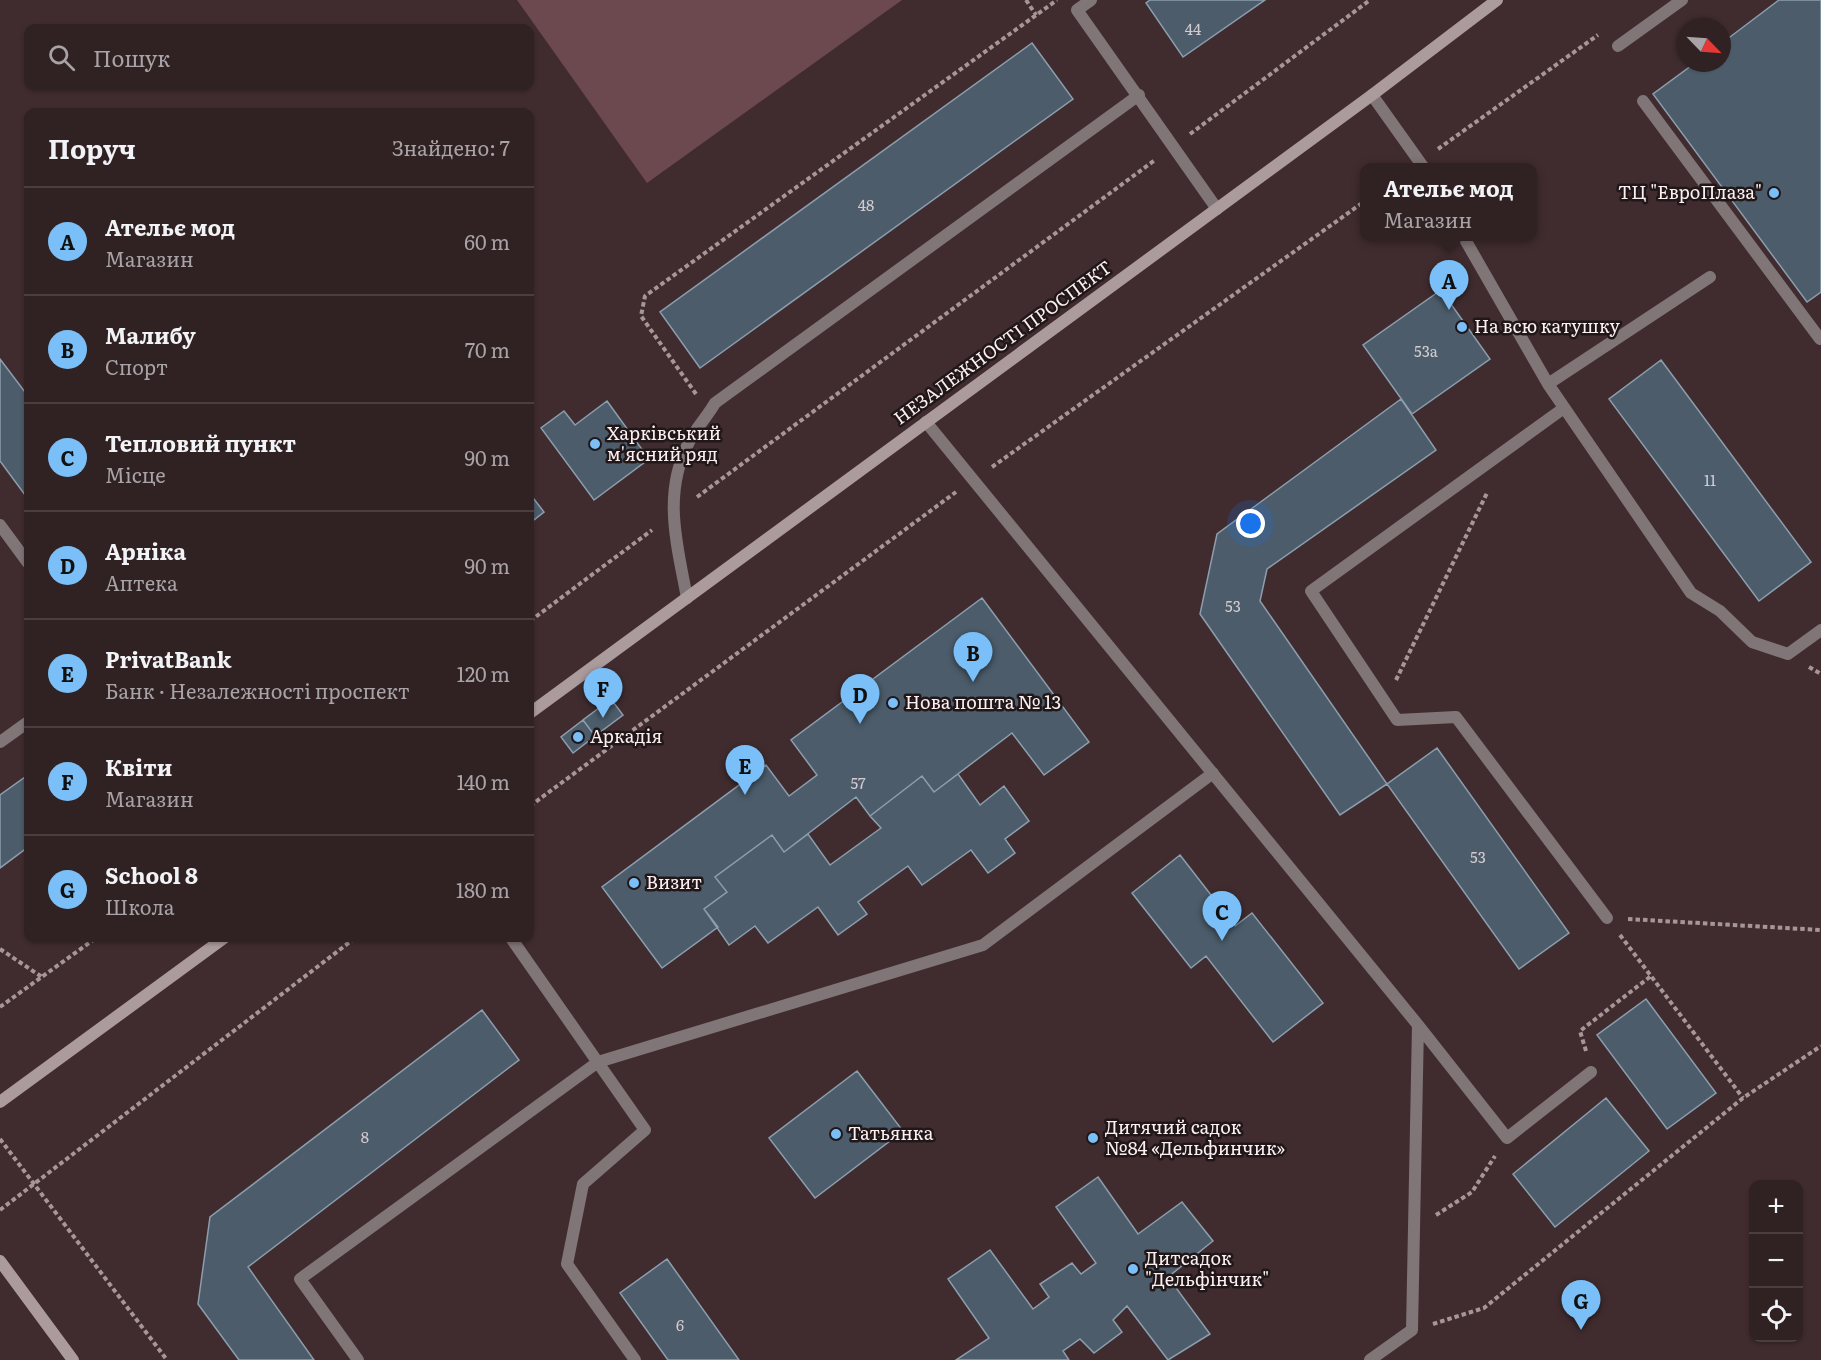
<!DOCTYPE html>
<html lang="uk">
<head>
<meta charset="utf-8">
<style>
	:root { --surface:#302123; --page:#38292b; --text:#f1f3f6; --muted:#a8a3a6; --line:#4b3e41; --accent:#7abff8 }
	body { margin:0; font-family:Literata,serif; background:var(--page); color:var(--text) }
	.controls { position:absolute; right:18px; bottom:18px; display:grid; overflow:hidden; border-radius:12px; box-shadow:0 2px 4px #0004 }
	.controls button { width:54px; height:54px; display:grid; place-items:center; padding:0; border:0; border-bottom:2px solid var(--line); background:var(--surface); color:var(--text); font:30px sans-serif }
	.compass { position:absolute; left:1677px; top:18px; width:54px; height:54px; border-radius:50%; background:var(--surface); box-shadow:0 2px 4px #0004; rotate:115deg }
	.you { position:absolute; left:1251px; top:524px; width:21px; height:21px; margin:-15px; border:4px solid #fff; border-radius:50%; background:#1a73e8; box-shadow:0 0 0 9px #1a73e833 }
	.badge { display:grid; place-items:center; width:39px; height:39px; border-radius:50%; background:var(--accent); color:#111; font-size:20px; font-weight:700 }
	.pin { position:absolute; translate:-50% -50px; filter:drop-shadow(0 2px 3px #0008) }
	.pin::after { content:''; position:absolute; top:32px; width:21px; height:18px; background:inherit; clip-path:polygon(0 0,100% 0,50% 100%) }
	.popup { position:absolute; left:1360px; top:163px; width:177px; height:78px; box-sizing:border-box; display:grid; place-content:center; border-radius:12px; background:var(--surface); filter:drop-shadow(0 2px 4px #0005); font-size:20px; white-space:nowrap; color:var(--muted) }
	.popup b { font-size:22px; color:var(--text) }
	.popup::after { content:''; position:absolute; left:50%; top:100%; margin-left:-12px; border:12px solid transparent; border-top-color:var(--surface) }
	.list { margin:0; padding:0; list-style:none }
	h2 { display:flex; justify-content:space-between; align-items:center; height:78px; margin:0; padding:0 24px; font-size:26px }
	h2 small { font-size:20px; font-weight:400; color:var(--muted) }
	.list li { display:grid; grid-template-columns:39px 1fr auto; gap:18px; align-items:center; box-sizing:border-box; height:108px; padding:0 24px; border-top:2px solid var(--line) }
	.list b { display:block; font-size:22px; white-space:nowrap }
	.list p { margin:0; font-size:20px; white-space:nowrap; color:var(--muted) }
	.list em { font-size:20px; font-style:normal; color:var(--muted) }
	.icon { flex:none; width:33px; height:33px; fill:none; stroke:currentColor; stroke-width:2; stroke-linecap:round; stroke-linejoin:round }
	.map { position:relative; flex:none; width:1821px; height:1360px; overflow:hidden }
	.search { position:absolute; background:var(--surface); box-shadow:0 2px 4px #0004; left:24px; top:24px; width:510px; height:66px; display:flex; align-items:center; gap:15px; box-sizing:border-box; padding:0 21px; border-radius:12px; color:var(--muted); font-size:22px }
	.panel { position:absolute; background:var(--surface); box-shadow:0 2px 4px #0004; left:24px; top:108px; width:510px; height:834px; border-radius:12px }
	.map>svg:first-child { display:block }
	.green { fill:#6b494e }
	.building { fill:#4c5c6a; stroke:#8c9ead; stroke-width:1.5 }
	.lines { fill:none; stroke-linecap:round; stroke-linejoin:round }
	.path { stroke:#a79698; stroke-width:4; stroke-dasharray:4.5 3; stroke-linecap:butt }
	.lane { stroke:#807577; stroke-width:12 }
	.secondary { stroke:#ac9b9d; stroke-width:12 }
	.poi-dot { fill:#7abff8; stroke:#201719; stroke-width:2 }
	.labels { text-anchor:middle; stroke-width:5; stroke-linejoin:round; paint-order:stroke }
	.number-label { font-size:15px; fill:#d1cacf }
	.poi-label { font-size:18px; fill:#fdeff1; stroke:#201719; text-anchor:start }
	.street-label { font-size:18px; fill:#fdeff1; stroke:#201719 }
</style>
</head>
<body>
<div class="map">
<svg width="1821" height="1360" viewBox="0 0 1821 1360">
	<rect width="100%" height="100%" fill="#402c2f"/>
	<path class="green" d="M517 0H902L647 183Z"/>
	<path class="building" d="M1150 0H1265L1183 57 1146 3Z
		M1779 0H1821V292L1807 302 1653 94 1695 63H1722V43Z
		M1032 43 1073 99 700 368 660 312Z
		M1441 290 1490 359 1412 414 1363 345Z
		M0 359 28 396V499L0 461Z
		M1661 360 1811 562 1759 601 1609 399Z
		M1401 399 1436 450 1267 569 1260 601 1387 784 1340 815 1200 614 1217 534Z
		M607 401 649 459 594 500 541 428 564 411 575 425Z
		M530 494 544 512 530 523Z
		M982 598 1089 742 1044 775 1012 733 934 792 922 776 870 816 856 797 784 852 772 835 715 877 727 892 704 909 718 927 662 968 602 887 766 765 789 796 817 775 791 740Z
		M611 699 623 715 595 736 583 720Z
		M583 720 595 736 573 753 561 737Z
		M1437 748 1569 933 1519 969 1387 784Z
		M958 774 980 805 1004 786 1029 821 1005 839 1015 853 988 873 971 850 922 885 908 866 858 902 867 914 838 935 818 907 768 943 755 926 729 945 704 909 727 892 715 877 772 835 784 852 808 834 830 865 881 828 870 816 922 776 934 792Z
		M28 775V847L0 868V795Z
		M1180 855 1235 926 1252 913 1323 1003 1273 1042 1206 956 1191 968 1132 893Z
		M1646 999 1716 1093 1667 1129 1597 1035Z
		M482 1010 519 1060 248 1267 314 1360H239L198 1304 210 1217Z
		M857 1071 903 1131 815 1198 769 1138Z
		M1606 1098 1649 1151 1555 1227 1513 1174Z
		M1098 1177 1138 1234 1182 1202 1213 1241 1168 1277 1210 1334 1168 1360 1127 1306 1113 1320 1122 1332 1094 1353 1080 1339 1063 1351 1069 1360H956L989 1338 948 1279 990 1250 1033 1309 1049 1297 1040 1284 1072 1263 1081 1274 1096 1263 1056 1207Z
		M667 1259 739 1360H668L620 1293Z"/>
	<g class="lines">
		<path class="path" d="M1026 0 1036 15
			M1190 134 1370 0
			M1438 149 1598 35
			M696 394 641 316 645 296 1057 0
			M992 467 1365 201
			M697 497 1155 160
			M530 621 652 530
			M1809 667 1821 674
			M1396 680 1487 493
			M530 806 956 492
			M1628 919 1821 930
			M1620 935 1743 1098
			M0 949 42 977
			M0 1007 96 938
			M1586 1051 1580 1031 1651 976
			M0 1139 167 1360
			M0 1210 355 938
			M1436 1215 1472 1192 1495 1156
			M1433 1324 1484 1308 1743 1098 1821 1046"/>
		<path class="lane" d="M1091 0 1077 10 1217 209
			M1618 46 1682 0
			M1372 95 1424 168
			M1643 101 1820 339
			M1463 236 1548 384 1691 593 1720 611 1752 642 1788 654 1821 630
			M1548 384 1710 277
			M1564 408 1311 591 1397 720 1456 717 1607 918
			M926 422 1418 1025 1412 1330 1370 1360
			M0 525 28 563
			M687 598C677 544 662 494 689 442 696 428 707 417 715 403L1139 95
			M0 742 28 722
			M511 938 645 1130 583 1184 567 1264 635 1360
			M1418 1025 1507 1138 1591 1072
			M358 1360 300 1279 598 1062 983 945 1213 773"/>
		<path class="secondary" d="M530 713 1372 95 1497 0
			M0 1102 224 938
			M0 1261 73 1360"/>
	</g>
	<g class="poi-dot">
		<circle cx="1774" cy="193" r="6"/>
		<circle cx="1462" cy="327" r="6"/>
		<circle cx="595" cy="444" r="6"/>
		<circle cx="893" cy="703" r="6"/>
		<circle cx="578" cy="737" r="6"/>
		<circle cx="634" cy="883" r="6"/>
		<circle cx="836" cy="1134" r="6"/>
		<circle cx="1093" cy="1138" r="6"/>
		<circle cx="1133" cy="1269" r="6"/>
	</g>
	<g class="labels">
		<g class="number-label">
			<text x="1193" y="35">44</text>
			<text x="866" y="211">48</text>
			<text x="1426" y="357">53а</text>
			<text x="1710" y="486">11</text>
			<text x="1233" y="612">53</text>
			<text x="858" y="789">57</text>
			<text x="1478" y="863">53</text>
			<text x="365" y="1143">8</text>
			<text x="680" y="1331">6</text>
		</g>
		<g class="poi-label">
			<text x="1762" y="199" text-anchor="end">ТЦ "ЕвроПлаза"</text>
			<text x="1474" y="333">На всю катушку</text>
			<text x="607" y="440">Харківський<tspan x="607" dy="21">м'ясний ряд</tspan></text>
			<text x="905" y="709">Нова пошта № 13</text>
			<text x="590" y="743">Аркадія</text>
			<text x="646" y="889">Визит</text>
			<text x="1105" y="1134">Дитячий садок<tspan x="1105" dy="21">№84 «Дельфинчик»</tspan></text>
			<text x="848" y="1140">Татьянка</text>
			<text x="1145" y="1265">Дитсадок<tspan x="1145" dy="21">"Дельфінчик"</tspan></text>
		</g>
		<g class="street-label">
			<text transform="translate(1003 343) rotate(-36)" y="6">НЕЗАЛЕЖНОСТІ ПРОСПЕКТ</text>
		</g>
	</g>
</svg>
<div class="controls">
<button>+</button>
<button>−</button>
<button><svg class="icon" aria-label="locate" viewBox="0 0 24 24"><circle cx="12" cy="12" r="6"/><path d="M12 2v4M12 18v4M2 12h4M18 12h4"/></svg></button>
</div>
<svg class="compass" viewBox="-18 -18 36 36"><path d="M0-13l5 13h-10z" fill="#e53935"/><path d="M0 13l5-13h-10z" fill="#a8a3a6"/></svg>
<div class="you"></div>
<div class="pin badge" style="left:1449px;top:310px">A</div>
<div class="popup"><b>Ательє мод</b>Магазин</div>
<div class="pin badge" style="left:973px;top:682px">B</div>
<div class="pin badge" style="left:1222px;top:941px">C</div>
<div class="pin badge" style="left:860px;top:724px">D</div>
<div class="pin badge" style="left:745px;top:795px">E</div>
<div class="pin badge" style="left:603px;top:718px">F</div>
<div class="pin badge" style="left:1581px;top:1330px">G</div>
<div class="search"><svg class="icon" aria-label="search" viewBox="0 0 24 24"><circle cx="10" cy="10" r="6"/><path d="M15 15l6 6"/></svg>Пошук</div>
<section class="panel">
<h2>Поруч<small>Знайдено: 7</small></h2>
<ul class="list">
<li><span class="badge">A</span><div><b>Ательє мод</b><p>Магазин</p></div><em>60 m</em></li>
<li><span class="badge">B</span><div><b>Малибу</b><p>Спорт</p></div><em>70 m</em></li>
<li><span class="badge">C</span><div><b>Тепловий пункт</b><p>Місце</p></div><em>90 m</em></li>
<li><span class="badge">D</span><div><b>Арніка</b><p>Аптека</p></div><em>90 m</em></li>
<li><span class="badge">E</span><div><b>PrivatBank</b><p>Банк · Незалежності проспект</p></div><em>120 m</em></li>
<li><span class="badge">F</span><div><b>Квіти</b><p>Магазин</p></div><em>140 m</em></li>
<li><span class="badge">G</span><div><b>School 8</b><p>Школа</p></div><em>180 m</em></li>
</ul>
</section>
</div>
</body>
</html>
